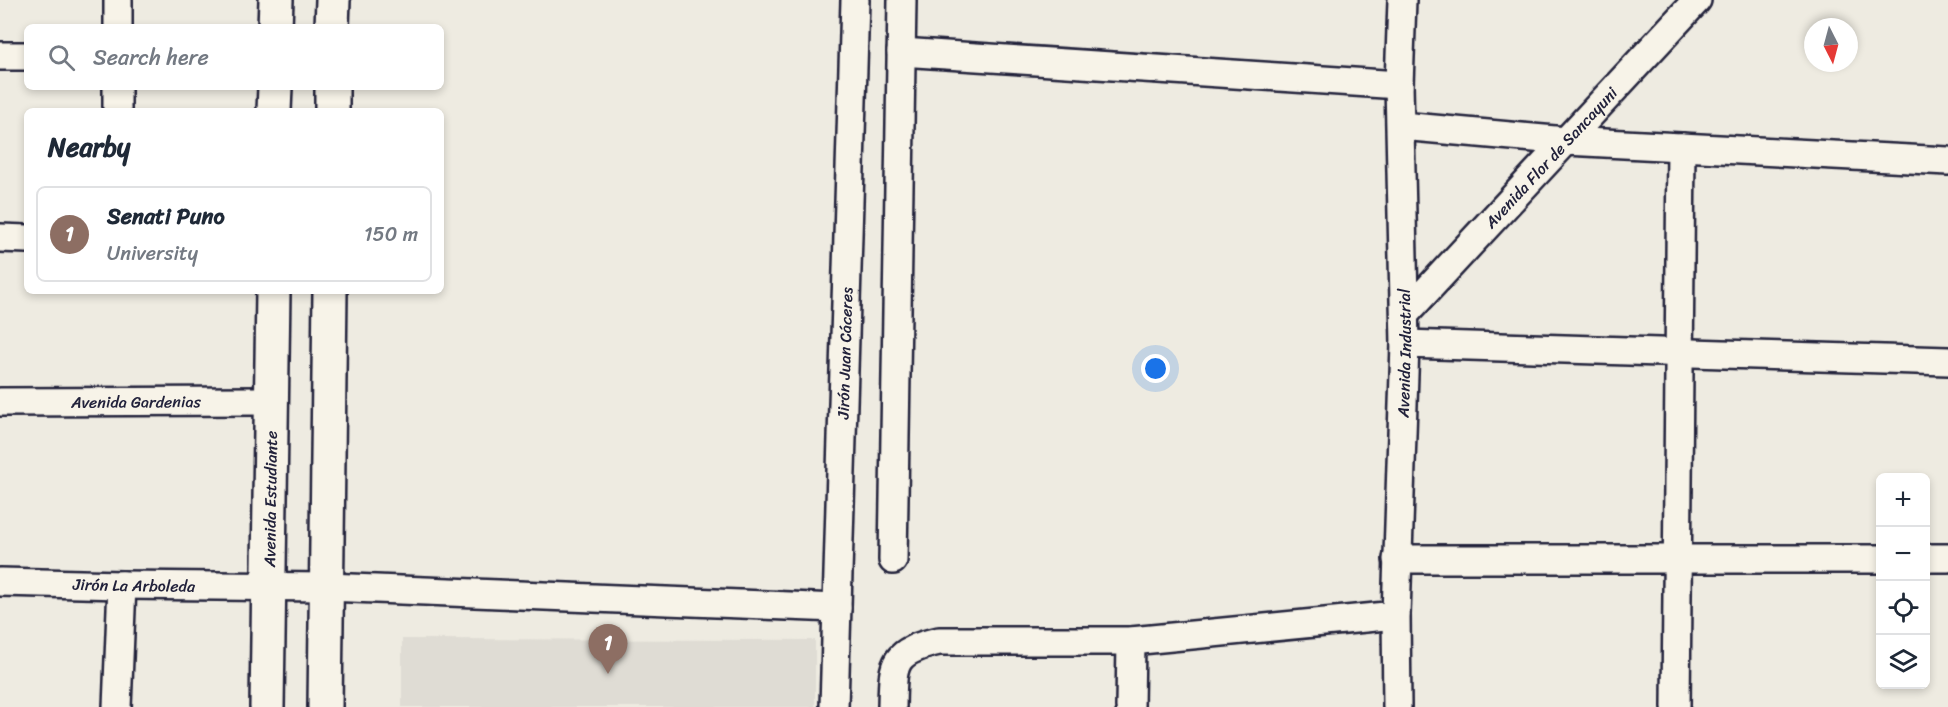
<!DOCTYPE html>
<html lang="en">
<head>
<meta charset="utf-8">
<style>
	:root { --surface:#fff; --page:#f2f2f3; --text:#1f2937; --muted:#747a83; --line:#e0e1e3; --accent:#22223b }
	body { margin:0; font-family:Sriracha,sans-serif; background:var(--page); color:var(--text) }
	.controls { position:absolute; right:18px; bottom:18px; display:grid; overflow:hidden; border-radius:9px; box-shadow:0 3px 9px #0003 }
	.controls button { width:54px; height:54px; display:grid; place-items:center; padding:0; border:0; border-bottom:2px solid var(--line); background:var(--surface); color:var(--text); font:30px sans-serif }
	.compass { position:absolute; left:1804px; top:18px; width:54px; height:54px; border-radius:50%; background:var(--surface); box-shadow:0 3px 9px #0003; rotate:174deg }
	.you { position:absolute; left:1156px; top:369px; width:21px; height:21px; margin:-15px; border:4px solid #fff; border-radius:50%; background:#1a73e8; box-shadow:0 0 0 9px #1a73e833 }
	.badge { display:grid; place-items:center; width:39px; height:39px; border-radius:50%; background:var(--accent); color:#fff; font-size:20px; font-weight:700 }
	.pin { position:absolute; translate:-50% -50px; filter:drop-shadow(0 2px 3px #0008) }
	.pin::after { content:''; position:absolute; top:32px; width:21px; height:18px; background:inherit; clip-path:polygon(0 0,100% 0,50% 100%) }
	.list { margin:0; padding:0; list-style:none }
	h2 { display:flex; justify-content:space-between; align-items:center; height:78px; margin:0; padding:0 24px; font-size:26px }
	h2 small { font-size:20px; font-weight:400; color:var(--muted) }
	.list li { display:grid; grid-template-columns:39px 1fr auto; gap:18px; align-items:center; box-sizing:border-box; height:96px; margin:0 12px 12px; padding:0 12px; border:2px solid var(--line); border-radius:9px }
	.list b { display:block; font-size:22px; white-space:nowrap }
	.list p { margin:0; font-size:20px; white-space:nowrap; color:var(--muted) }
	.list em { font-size:20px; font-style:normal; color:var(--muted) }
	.icon { flex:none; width:33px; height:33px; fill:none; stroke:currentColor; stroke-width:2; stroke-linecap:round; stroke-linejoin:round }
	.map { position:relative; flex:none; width:1948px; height:707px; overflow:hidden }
	.search { position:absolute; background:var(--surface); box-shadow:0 3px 9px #0003; left:24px; top:24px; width:420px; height:66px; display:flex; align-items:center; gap:15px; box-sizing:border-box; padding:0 21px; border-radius:9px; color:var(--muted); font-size:22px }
	.panel { position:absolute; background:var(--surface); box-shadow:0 3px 9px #0003; left:24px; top:108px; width:420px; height:186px; border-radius:9px }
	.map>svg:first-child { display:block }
	.built { fill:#dfdcd4 }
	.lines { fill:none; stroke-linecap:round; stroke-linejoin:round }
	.minor-casing { stroke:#22223b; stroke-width:32 }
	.tertiary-casing { stroke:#22223b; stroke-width:38 }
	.minor { stroke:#f7f3e8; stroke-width:27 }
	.tertiary { stroke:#f7f3e8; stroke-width:33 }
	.labels { text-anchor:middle; stroke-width:6; stroke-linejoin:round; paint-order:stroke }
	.street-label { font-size:16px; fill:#22223b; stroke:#f7f3e8 }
</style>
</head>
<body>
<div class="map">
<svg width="1948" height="707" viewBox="0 0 1948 707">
	<rect width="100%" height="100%" fill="#eeebe1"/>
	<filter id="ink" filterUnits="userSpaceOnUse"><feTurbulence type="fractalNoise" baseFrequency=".0167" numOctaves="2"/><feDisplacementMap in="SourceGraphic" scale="12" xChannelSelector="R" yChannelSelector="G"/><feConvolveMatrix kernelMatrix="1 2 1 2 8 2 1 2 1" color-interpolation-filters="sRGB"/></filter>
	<g filter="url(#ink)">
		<path class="built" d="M402 639 815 640V707H402Z"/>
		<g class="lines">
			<defs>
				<g id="minor">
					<path d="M118 27V0"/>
					<path d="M901 52 1399 85"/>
					<path d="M0 56H27"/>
					<path d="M117 111V87"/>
					<path d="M1401 126 1566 141 1948 161"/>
					<path d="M0 238 27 239"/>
					<path id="s1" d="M1405 314 1697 0"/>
					<path d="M1405 344 1948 361"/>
					<path id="s2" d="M0 402 272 401"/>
					<path d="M1926 558H1948"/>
					<path d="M1397 559H1880"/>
					<path d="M893 560 902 0"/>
					<path id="s3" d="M0 582 122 585 327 587 837 608"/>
					<path d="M117 707 122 585"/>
					<path id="s4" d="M834 707 855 0"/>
					<path d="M892 707C893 663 891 652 939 641H1131L1396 615"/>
					<path d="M1130 707 1131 641"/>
					<path id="s5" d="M1397 707 1396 615 1405 344 1399 85 1402 0"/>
					<path d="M1676 707 1681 147"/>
				</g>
				<g id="tertiary">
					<path d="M275 27 276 0"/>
					<path d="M332 27 333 0"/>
					<path d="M274 111 275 87"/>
					<path d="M332 111V87"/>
					<path id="s6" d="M267 707 273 291"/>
					<path d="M325 707 330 291"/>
				</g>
			</defs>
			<use href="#minor" class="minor-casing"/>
			<use href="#tertiary" class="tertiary-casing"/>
			<use href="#minor" class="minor"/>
			<use href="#tertiary" class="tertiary"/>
		</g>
	</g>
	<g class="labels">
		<g class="street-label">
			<text dy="6" stroke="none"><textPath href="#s1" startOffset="214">Avenida Flor de Sancayuni</textPath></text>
			<text dy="6" stroke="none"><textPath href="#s4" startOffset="354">Jirón Juan Cáceres</textPath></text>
			<text dy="6" stroke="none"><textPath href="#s5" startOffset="354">Avenida Industrial</textPath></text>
			<text dy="6" stroke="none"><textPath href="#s2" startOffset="136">Avenida Gardenias</textPath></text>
			<text dy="6" stroke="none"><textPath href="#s6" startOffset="208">Avenida Estudiante</textPath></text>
			<text dy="6" stroke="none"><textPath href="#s3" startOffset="134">Jirón La Arboleda</textPath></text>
		</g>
	</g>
</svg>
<div class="controls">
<button>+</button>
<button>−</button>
<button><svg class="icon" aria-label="locate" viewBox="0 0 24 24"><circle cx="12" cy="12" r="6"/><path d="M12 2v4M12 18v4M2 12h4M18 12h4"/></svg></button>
<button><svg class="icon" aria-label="layers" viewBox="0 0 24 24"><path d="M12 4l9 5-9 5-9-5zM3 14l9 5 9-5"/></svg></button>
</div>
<svg class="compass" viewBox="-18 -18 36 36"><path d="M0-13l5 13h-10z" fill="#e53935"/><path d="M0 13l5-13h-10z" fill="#747a83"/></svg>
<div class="you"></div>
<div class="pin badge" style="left:608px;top:674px;background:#8d6e63">1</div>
<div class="search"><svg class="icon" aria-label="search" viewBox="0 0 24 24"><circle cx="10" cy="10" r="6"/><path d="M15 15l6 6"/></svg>Search here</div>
<section class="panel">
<h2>Nearby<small></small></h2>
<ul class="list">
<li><span class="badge" style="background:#8d6e63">1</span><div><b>Senati Puno</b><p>University</p></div><em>150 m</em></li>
</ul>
</section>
</div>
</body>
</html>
